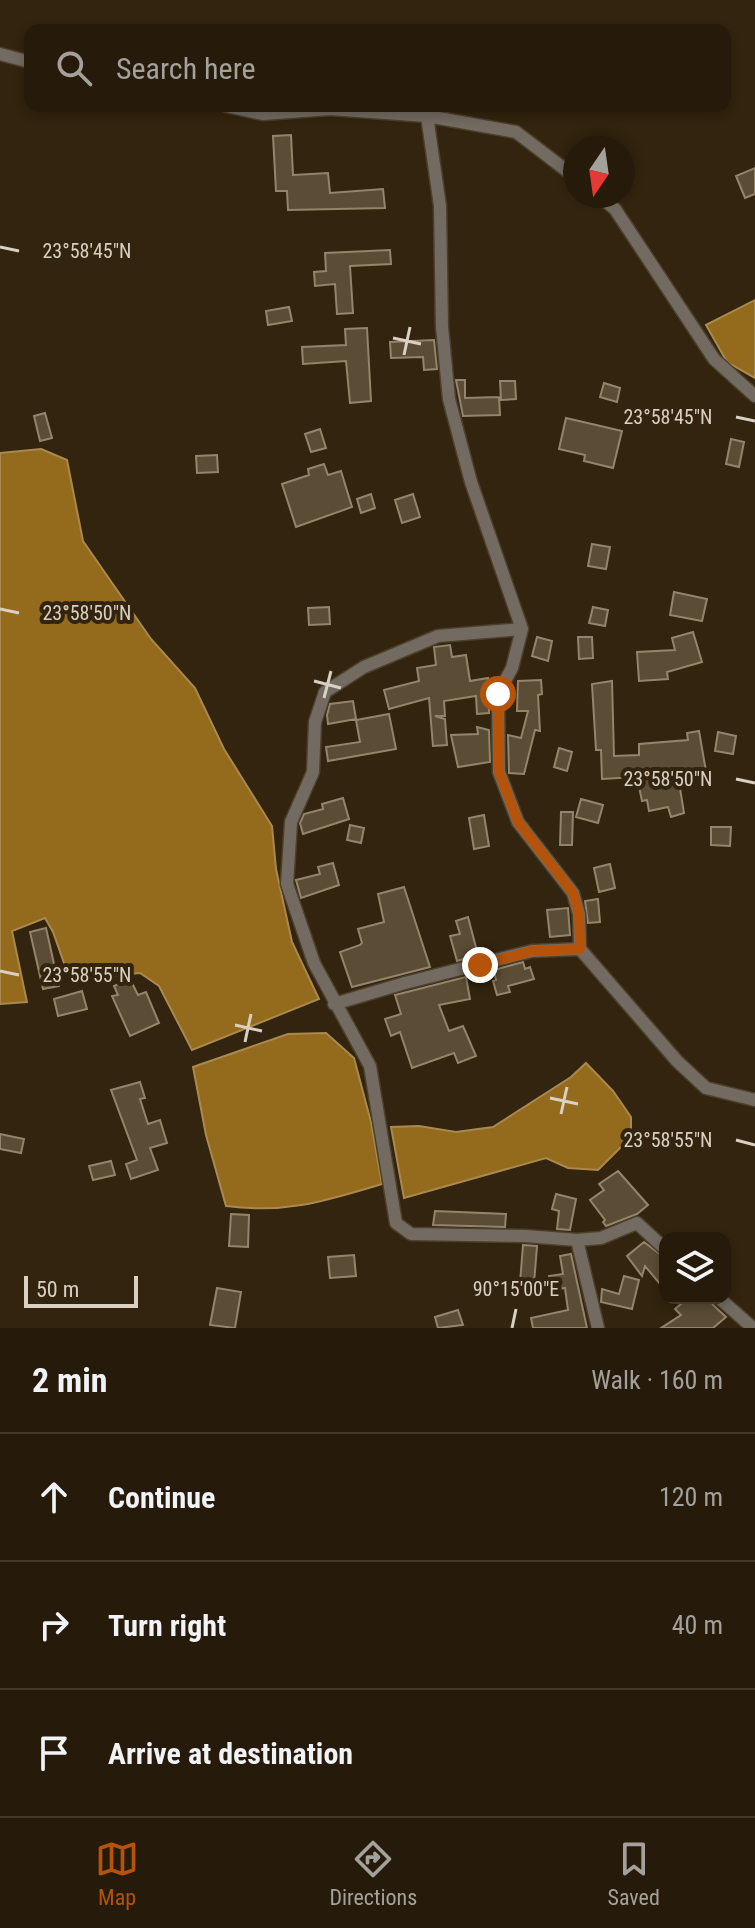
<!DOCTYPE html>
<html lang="en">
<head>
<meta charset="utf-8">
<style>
	:root { --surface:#261b0a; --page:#322818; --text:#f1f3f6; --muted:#a4a19c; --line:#42392b; --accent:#b45309 }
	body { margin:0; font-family:"Roboto Condensed",sans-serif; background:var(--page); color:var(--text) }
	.controls { position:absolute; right:24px; bottom:24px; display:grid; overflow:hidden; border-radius:16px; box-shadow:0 4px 12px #0003 }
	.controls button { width:72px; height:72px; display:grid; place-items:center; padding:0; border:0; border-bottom:2px solid var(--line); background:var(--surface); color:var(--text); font:40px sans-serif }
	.compass { position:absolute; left:563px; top:136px; width:72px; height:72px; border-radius:50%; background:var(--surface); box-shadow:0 4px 12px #0003; rotate:193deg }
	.scale { position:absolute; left:24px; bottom:20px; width:114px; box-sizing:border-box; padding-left:8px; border:4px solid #d9d0c3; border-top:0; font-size:22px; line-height:28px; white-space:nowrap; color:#d9d0c3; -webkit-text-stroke:6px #32240e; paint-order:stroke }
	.stop { position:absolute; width:24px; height:24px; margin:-18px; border:6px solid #b45309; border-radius:50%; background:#fff }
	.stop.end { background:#b45309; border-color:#fff; box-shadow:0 2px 8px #0008 }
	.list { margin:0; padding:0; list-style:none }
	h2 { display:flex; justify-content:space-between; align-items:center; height:104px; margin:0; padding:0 32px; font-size:34px }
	h2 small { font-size:26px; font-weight:400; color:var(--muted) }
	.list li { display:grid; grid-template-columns:52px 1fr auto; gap:24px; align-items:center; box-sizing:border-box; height:128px; padding:0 32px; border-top:2px solid var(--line) }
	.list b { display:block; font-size:30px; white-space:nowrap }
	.list em { font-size:26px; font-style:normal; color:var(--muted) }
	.icon { flex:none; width:44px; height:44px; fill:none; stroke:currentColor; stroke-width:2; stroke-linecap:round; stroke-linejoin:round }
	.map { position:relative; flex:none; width:755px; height:1328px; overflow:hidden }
	.search { position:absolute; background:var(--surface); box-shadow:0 4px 12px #0003; left:24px; right:24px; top:24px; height:88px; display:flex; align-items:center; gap:20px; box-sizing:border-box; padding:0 28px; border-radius:16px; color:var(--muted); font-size:30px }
	.sheet { height:488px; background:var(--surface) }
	nav { display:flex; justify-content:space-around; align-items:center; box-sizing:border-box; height:112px; border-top:2px solid var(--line); background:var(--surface); font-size:22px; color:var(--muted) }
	nav a { display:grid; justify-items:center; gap:4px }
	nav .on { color:var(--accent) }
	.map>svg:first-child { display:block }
	.water { fill:#946a1d; stroke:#a9894f; stroke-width:2 }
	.building { fill:#5b4c35; stroke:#94846b; stroke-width:2 }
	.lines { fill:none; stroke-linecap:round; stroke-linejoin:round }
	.street-casing { stroke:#4d402b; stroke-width:15 }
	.street { stroke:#736b61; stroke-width:12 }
	.route { stroke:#b45309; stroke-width:10 }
	.ticks { fill:none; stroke:#d9d0c3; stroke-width:3 }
	.ticks-label { font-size:20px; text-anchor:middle; fill:#d9d0c3; stroke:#32240e; stroke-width:8; stroke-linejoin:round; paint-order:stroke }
</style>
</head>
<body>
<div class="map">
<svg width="755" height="1328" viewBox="0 0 755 1328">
	<rect width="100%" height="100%" fill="#32240e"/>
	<path class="water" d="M755 300V378L727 362 706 325Z
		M41 449 67 460 83 541 151 639 195 688 224 749 272 826 276 869 292 942 319 999 192 1050 159 986 140 973 70 980 53 932 45 918 12 931 27 1002 0 1004V453Z
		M326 1033 354 1058 371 1122 382 1184C325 1201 286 1214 226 1206L206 1135 193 1067 288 1034Z
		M586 1063 613 1091 631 1117V1137L598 1170 568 1168 546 1158 404 1198 391 1127 419 1126 456 1132 493 1127 571 1077Z"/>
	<path class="building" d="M291 135 293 175 328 173 330 193 383 189 385 208 288 210 287 191H276L273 136Z
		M755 168V194L745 198 736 176Z
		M390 250 391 264 350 266 353 313 337 314 335 284 315 286 314 272 326 271 325 253Z
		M289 307 292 321 268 325 266 311Z
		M367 328 371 401 350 403 346 361 303 364 302 347 346 345 345 329Z
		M434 340 437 369 424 370 423 357 391 358 390 342Z
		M456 380H465V398L499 397 500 415 463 416Z
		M500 381H515L516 399 501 400Z
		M604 383 620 388 617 402 600 397Z
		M45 413 52 438 40 441 34 416Z
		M566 418 622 431 613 468 584 461 585 455 559 449Z
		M320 429 326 448 311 452 305 434Z
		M731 439 744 442 739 467 726 464Z
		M217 455 218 472 197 473 196 456Z
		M324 464 328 475 341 471 352 507 296 527 282 484 309 475 308 469Z
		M371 494 375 508 361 513 357 499Z
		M413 494 420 517 402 523 395 500Z
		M592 544 610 547 606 569 588 566Z
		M674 592 707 599 702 621 670 615Z
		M329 607 330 624 309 625 308 608Z
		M593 607 608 610 605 626 589 623Z
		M693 632 702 662 667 672 668 679 639 681 637 652 675 650 672 638Z
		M537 637 552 641 548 661 532 656Z
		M578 637H592L593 658 579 659Z
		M450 645 452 657 466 655 470 681 488 678 489 713 477 714 476 696 444 701 445 716H435L445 719 447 745 433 746 429 698 389 709 384 690 419 681 417 668 436 665 434 647Z
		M541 680 542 694 538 695 540 731 535 730 524 774 509 773 508 735 521 738 528 711H517L518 681Z
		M612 681 614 756 639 755V744L688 740 687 733 699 731 707 777 679 782 684 813 671 817 668 807 649 811 647 800 642 801 637 777 602 779 601 750H596L592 684Z
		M353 701 356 719 328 724 327 715 330 704Z
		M389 714 396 749 328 761 326 747 360 742 356 720Z
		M477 727 489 730 490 762 458 767 451 735 478 734Z
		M718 732 736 736 733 754 715 751Z
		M559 748 572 752 567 771 554 767Z
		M343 798 349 819 303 834 300 823 304 814 323 809 322 804Z
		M581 799 603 805 598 823 576 817Z
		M561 812H573L572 845H560Z
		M484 815 489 846 474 849 469 818Z
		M350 825 364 828 361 843 347 840Z
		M711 827H731L730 846 711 845Z
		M333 863 339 885 301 898 296 880 320 874 318 867Z
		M610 864 615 888 599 892 594 868Z
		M404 887 430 967 352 987 340 952 360 945 362 943 358 929 384 922 378 894Z
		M598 899 600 922 588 923 585 901Z
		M568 908 570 935 550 937 547 910Z
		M468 917 478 955 457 961 450 936 460 934 456 921Z
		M46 928 59 986 43 989 30 932Z
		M523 962 525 969 530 967 534 979 508 986 510 992 497 995 493 981 496 980 494 970Z
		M466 977 470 999 439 1005 449 1031 463 1026 476 1056 458 1063 454 1053 412 1068 400 1032 391 1036 385 1019 401 1014 395 995Z
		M130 979 138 995 146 992 159 1023 130 1036 112 996 118 995 114 986Z
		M82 991 87 1009 58 1016 54 999Z
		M140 1082 145 1098 140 1099 148 1124 160 1120 167 1143 150 1148 158 1170 131 1179 126 1164 137 1160 111 1090Z
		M0 1134 24 1139 21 1153 0 1149Z
		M111 1161 115 1175 93 1180 89 1166Z
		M618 1171 648 1205 637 1214 606 1226 603 1222 605 1220 590 1200 604 1190 599 1184Z
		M556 1194 576 1199 570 1230 557 1229 559 1211 552 1209Z
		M435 1211 506 1214 505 1227 433 1225Z
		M231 1214 249 1215 248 1247 229 1246Z
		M644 1242 665 1258V1290L645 1266 642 1276 627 1256Z
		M523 1245 537 1246 534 1284 520 1283Z
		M571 1254 587 1328H533L531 1318 568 1310 565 1288 551 1290 549 1276 563 1274 560 1256Z
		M354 1255 356 1276 330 1278 328 1257Z
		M624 1276 639 1280 632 1309 601 1302 602 1289 619 1294Z
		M217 1288 241 1292 235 1328 210 1325Z
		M688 1298H710L713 1305 726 1317 713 1328H661L681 1315 675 1309Z
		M458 1310 463 1325 438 1328 435 1317Z"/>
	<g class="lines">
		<defs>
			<path id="street" d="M0 54 30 62
				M226 106 263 114 330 109 427 116 516 132 575 177
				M427 116 440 206 442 327 449 399 471 482 522 629 512 668 498 694 499 772 518 822 573 893 579 914 580 949
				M599 196 615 209 714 359 755 396
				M522 629 438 636 364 667 325 692 315 722 313 772 291 822 287 884 314 963 370 1066 396 1223 411 1234 525 1236 577 1240 601 1238 637 1223 665 1249
				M334 1004 405 983 532 951 580 949 677 1061 706 1088 755 1100
				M577 1240 598 1328
				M719 1298 753 1328"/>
		</defs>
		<use href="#street" class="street-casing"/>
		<use href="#street" class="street"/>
	</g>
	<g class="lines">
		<path class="route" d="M480 965 532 951 580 949 579 914 573 893 518 822 499 772 498 694"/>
	</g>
	<path class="ticks" d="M0 247 19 251M393 338 421 344M404 355 410 327M736 417 755 421M0 609 19 613M314 681 341 688M324 698 331 671M736 779 755 783M0 971 19 975M235 1025 262 1031M245 1042 251 1014M550 1098 578 1104M561 1114 567 1087M736 1140 755 1145M512 1328 516 1309"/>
	<g class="ticks-label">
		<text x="87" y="258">23°58'45"N</text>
		<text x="668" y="424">23°58'45"N</text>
		<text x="87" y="620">23°58'50"N</text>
		<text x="668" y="786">23°58'50"N</text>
		<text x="87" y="982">23°58'55"N</text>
		<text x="668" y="1147">23°58'55"N</text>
		<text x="516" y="1296">90°15'00"E</text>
	</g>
</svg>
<div class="controls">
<button><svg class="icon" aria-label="layers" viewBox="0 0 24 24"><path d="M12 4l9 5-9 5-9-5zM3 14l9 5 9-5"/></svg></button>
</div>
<svg class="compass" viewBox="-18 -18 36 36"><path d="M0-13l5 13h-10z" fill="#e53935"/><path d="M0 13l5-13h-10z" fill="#a4a19c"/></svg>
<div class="scale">50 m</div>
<div class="stop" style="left:498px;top:694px"></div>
<div class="stop end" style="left:480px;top:965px"></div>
<div class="search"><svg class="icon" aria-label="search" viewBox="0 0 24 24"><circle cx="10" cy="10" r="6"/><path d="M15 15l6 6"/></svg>Search here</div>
</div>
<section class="sheet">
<h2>2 min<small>Walk · 160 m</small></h2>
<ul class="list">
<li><svg class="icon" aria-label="ahead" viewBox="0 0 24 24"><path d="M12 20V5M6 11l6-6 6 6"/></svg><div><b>Continue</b></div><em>120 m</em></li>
<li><svg class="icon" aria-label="right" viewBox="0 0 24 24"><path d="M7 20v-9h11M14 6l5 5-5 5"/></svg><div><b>Turn right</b></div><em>40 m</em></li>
<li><svg class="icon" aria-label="arrive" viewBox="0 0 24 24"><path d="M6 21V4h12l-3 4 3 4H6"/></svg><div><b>Arrive at destination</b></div></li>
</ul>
</section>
<nav>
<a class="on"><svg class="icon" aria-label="map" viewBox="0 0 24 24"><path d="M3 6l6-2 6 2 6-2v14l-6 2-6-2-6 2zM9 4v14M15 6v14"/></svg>Map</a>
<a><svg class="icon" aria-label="directions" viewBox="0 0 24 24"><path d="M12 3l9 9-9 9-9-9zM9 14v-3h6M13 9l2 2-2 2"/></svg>Directions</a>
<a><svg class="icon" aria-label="saved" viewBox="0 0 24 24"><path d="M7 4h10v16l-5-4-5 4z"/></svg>Saved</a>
</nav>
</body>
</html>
